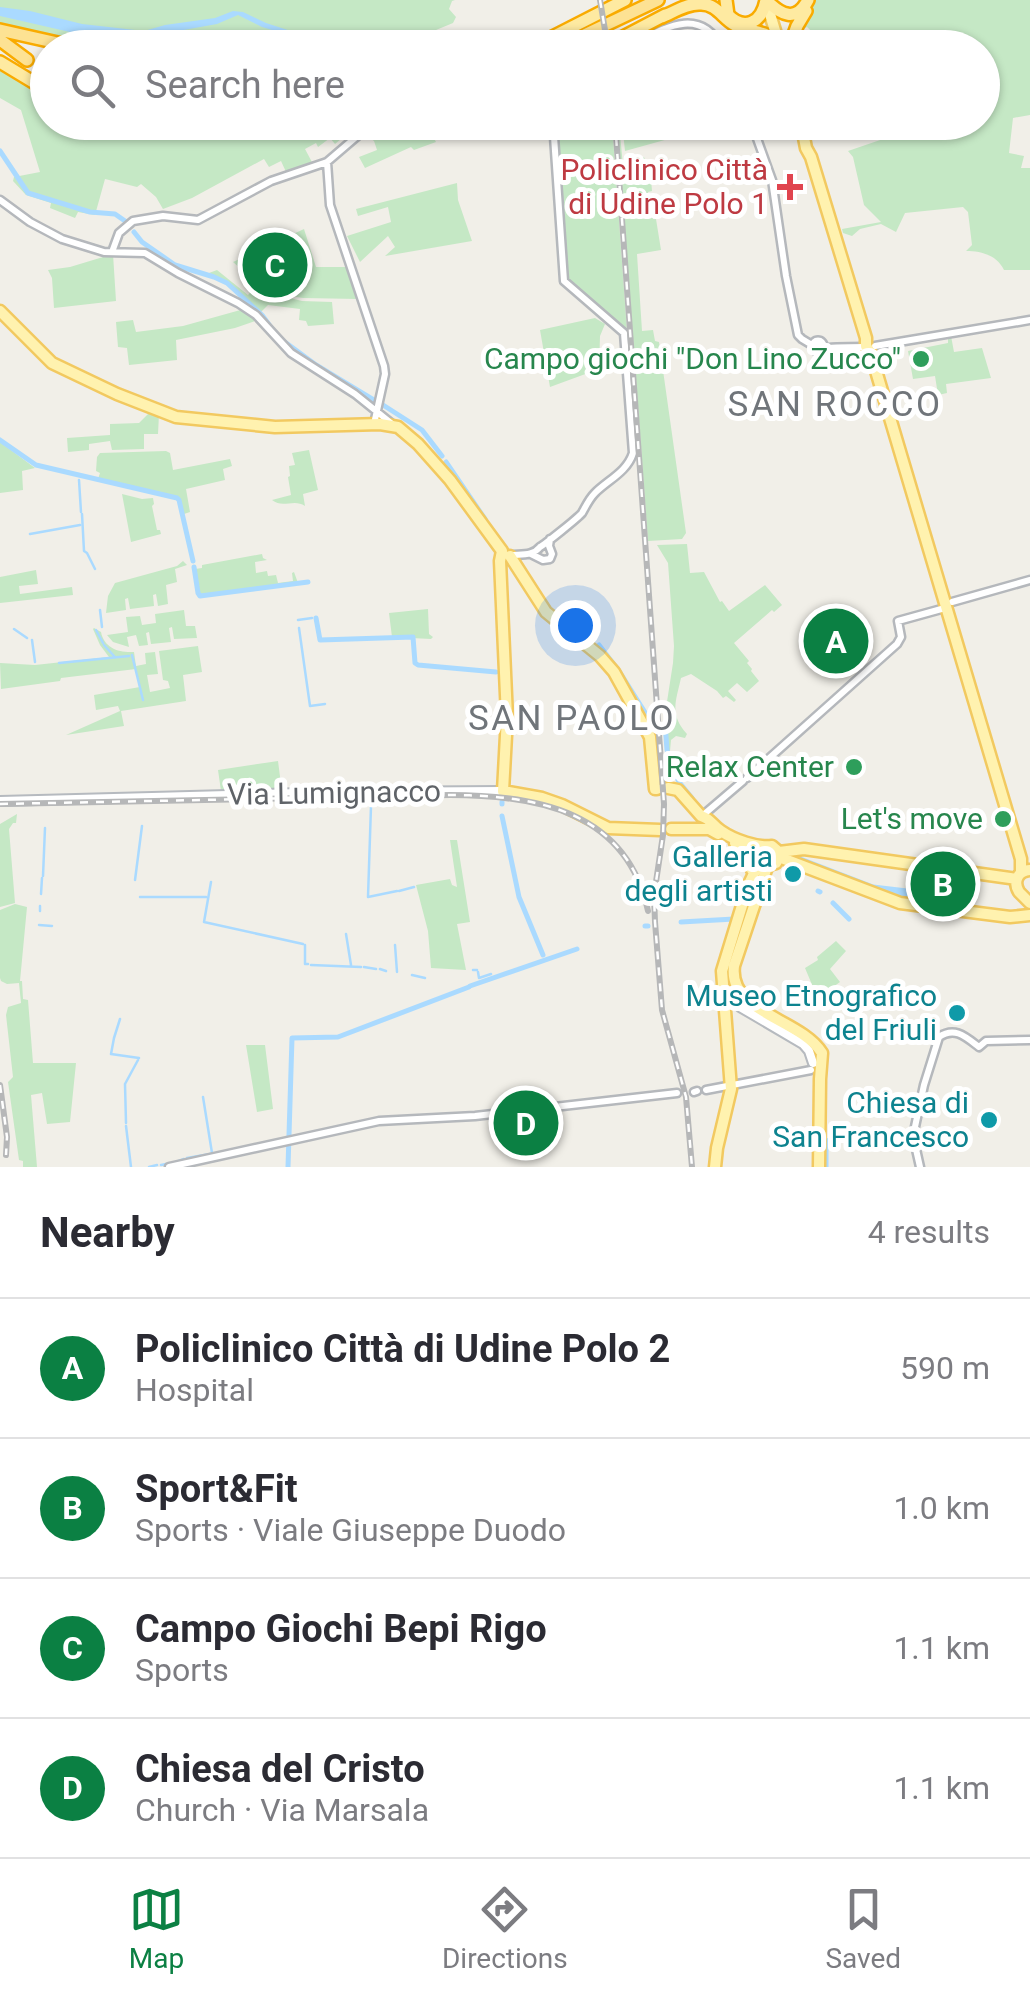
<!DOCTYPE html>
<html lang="en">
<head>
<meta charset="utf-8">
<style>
	:root { --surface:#fff; --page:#f7f7f7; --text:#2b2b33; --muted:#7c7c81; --line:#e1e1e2; --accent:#0b8043 }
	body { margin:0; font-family:Roboto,sans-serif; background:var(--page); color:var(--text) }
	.you { position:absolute; left:575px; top:625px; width:35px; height:35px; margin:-25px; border:8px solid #fff; border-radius:50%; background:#1a73e8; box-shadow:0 0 0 15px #1a73e833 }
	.badge { display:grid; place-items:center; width:65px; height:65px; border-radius:50%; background:var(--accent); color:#fff; font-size:32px; font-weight:700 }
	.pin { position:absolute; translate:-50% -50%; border:5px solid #fff; box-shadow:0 2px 10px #0006 }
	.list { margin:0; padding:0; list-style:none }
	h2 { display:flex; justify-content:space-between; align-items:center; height:130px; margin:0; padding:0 40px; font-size:42px }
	h2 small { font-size:32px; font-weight:400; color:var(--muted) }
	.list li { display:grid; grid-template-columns:65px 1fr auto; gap:30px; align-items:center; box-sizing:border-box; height:140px; padding:0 40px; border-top:2px solid var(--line) }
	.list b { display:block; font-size:38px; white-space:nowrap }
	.list p { margin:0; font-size:32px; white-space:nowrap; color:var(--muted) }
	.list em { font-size:32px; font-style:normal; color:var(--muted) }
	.icon { flex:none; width:55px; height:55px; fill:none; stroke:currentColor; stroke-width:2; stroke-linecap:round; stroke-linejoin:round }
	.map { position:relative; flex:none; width:1030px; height:1167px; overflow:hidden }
	.search { position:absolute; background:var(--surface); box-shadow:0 2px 8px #0004; left:30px; right:30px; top:30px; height:110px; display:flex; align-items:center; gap:25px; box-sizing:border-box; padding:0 35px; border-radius:55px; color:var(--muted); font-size:38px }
	.sheet { height:690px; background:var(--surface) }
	nav { display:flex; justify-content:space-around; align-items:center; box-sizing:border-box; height:140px; border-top:2px solid var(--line); background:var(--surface); font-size:28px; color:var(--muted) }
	nav a { display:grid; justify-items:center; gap:5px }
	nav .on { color:var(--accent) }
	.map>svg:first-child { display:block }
	.green { fill:#c5e8c5 }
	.water { fill:#aadaff }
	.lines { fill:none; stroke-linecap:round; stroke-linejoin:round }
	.stream { stroke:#aadaff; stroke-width:2.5 }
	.canal { stroke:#aadaff; stroke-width:5 }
	.tertiary-casing { stroke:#b5b8bc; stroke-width:11 }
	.secondary-casing { stroke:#b6babf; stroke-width:12 }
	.primary-casing { stroke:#f2c960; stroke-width:15 }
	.trunk-casing { stroke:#f9ab00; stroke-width:16 }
	.motorway-casing { stroke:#f9ab00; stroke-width:16 }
	.tertiary { stroke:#fff; stroke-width:6 }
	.secondary { stroke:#fff; stroke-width:8 }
	.primary { stroke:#fff2af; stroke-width:10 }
	.trunk { stroke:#feeaa1; stroke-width:11 }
	.motorway { stroke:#fde293; stroke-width:11 }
	.rail-casing { stroke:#b6b7b8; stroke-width:6 }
	.rail { stroke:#fff; stroke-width:2.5; stroke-dasharray:8; stroke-linecap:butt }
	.health-dot { fill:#e0444e; stroke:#fff; stroke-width:4 }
	.leisure-dot { fill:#2e9e5b; stroke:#fff; stroke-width:4 }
	.culture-dot { fill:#0f9aa8; stroke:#fff; stroke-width:4 }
	.labels { text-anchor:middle; stroke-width:10; stroke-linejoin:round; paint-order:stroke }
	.health-label { font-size:30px; fill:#be3a42; stroke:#fff; text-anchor:end }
	.leisure-label { font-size:30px; fill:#27864d; stroke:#fff; text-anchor:end }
	.street-label { font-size:30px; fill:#5f6368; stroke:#fff }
	.culture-label { font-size:30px; fill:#0d838f; stroke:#fff; text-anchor:end }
	.quarter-label { font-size:35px; letter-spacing:2.5px; fill:#70757a; stroke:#fff }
</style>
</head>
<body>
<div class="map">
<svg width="1030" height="1167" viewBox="0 0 1030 1167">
	<rect width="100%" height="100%" fill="#f1efe8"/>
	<path class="green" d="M0 0H455L452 1 449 9 456 17 453 23 436 30 432 40 433 48 282 47 261 40 188 47H92L0 27Z
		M815 0H1030V115L1013 118 1009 153 1024 156 1021 168H1030V270H1004C997 255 981 251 966 251L972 245 968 212 963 207 905 213 896 232 881 224 860 229 852 236 843 233 842 229 881 222 864 205 853 157 848 151 886 138 884 133 875 134 871 125 867 123 839 130 838 127 853 122H982V48L828 47 807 27 799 31 796 35 802 43V47L791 48 796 31Z
		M0 65 47 94 48 122H350L354 128 335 144 330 138 318 147 316 143 305 149 313 164 287 174 281 161 269 167 264 159 192 198 163 209 156 197 141 184 137 187 105 179 95 215 78 212 75 218 50 208 51 203 26 195 13 181 14 177 40 172 21 110 0 98Z
		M392 123H426L436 142 414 150 411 147 365 168 359 157 377 150 374 141 364 134 373 128Z
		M556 123H612L627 331 568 280 560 175 605 160 559 173Z
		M617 123H619L623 166 626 163 630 165 644 157 648 170 656 169 657 172 651 179 652 191 648 192 653 219H656L661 250 637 254 642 331 653 330 655 341 659 342 686 533 682 539 648 541Z
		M622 123H625L626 131 685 123 690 133 625 151Z
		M457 183 458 200 472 241 385 256 395 247 388 236 360 262 347 236 391 222 388 207 358 216 356 209Z
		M304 229 316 267H347L358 299 303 298 270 293 302 301 332 302 334 324 308 326 306 321 299 320 300 309 268 305 260 313 229 284 209 273 217 270 248 295 258 284 233 262Z
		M113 254 116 301 54 308 52 278 48 270 70 267Z
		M244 309 258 320 235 328 176 340 177 360 129 365 127 348 118 347 116 322 133 320 136 332 183 326Z
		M595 318 605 324 600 336 599 369 550 387 540 330Z
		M951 336 954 352 982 348 991 378 946 384 947 393 938 395 935 376 913 379 908 351 948 343V337Z
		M151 411 159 414 158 434H144V449L112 450 110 441 89 444V450L68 452 67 438 110 435V424L139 423Z
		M0 442 35 468 22 471 23 490 0 493Z
		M309 450 318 490 303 494 305 506C294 498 283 509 272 500L291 495 288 477 290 476 289 466 295 465 292 453Z
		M166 451 170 453 173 470 230 459 232 466 223 469 225 480 186 489 190 512 184 514 180 499 121 483 98 479 100 473 96 471 97 457 100 453Z
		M122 494 142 499 153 498 154 504 152 506 157 530H160L161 534 131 542Z
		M687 544 690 573 704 572 720 602 722 601 729 611 765 585 782 605 774 612 772 610 734 643 749 661 747 663 752 669 751 671 759 681 747 692 737 683 728 691 736 700 734 702 726 696 723 698 717 691 691 674 681 678C676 701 669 714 687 734L685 738 676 736 671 740 670 751 674 761 669 769 664 721 673 663 674 646 668 563 657 545Z
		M262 554 263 558 267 560 255 562 256 573 267 571 268 576 276 575 278 583 293 581 292 573 294 572 298 583 200 595 198 593 195 569 202 568V565Z
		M183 561 187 565 175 569 177 582 166 585 168 604 158 606 156 594 153 595 154 606 130 609 128 598 125 599 126 610 106 613 108 596 115 583 177 566Z
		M36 570 38 584 19 586 20 594 72 587 73 595 0 603V577Z
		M428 609 429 634 433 637 431 639 392 637 389 613Z
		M184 610 186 626H195L197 638 174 639 172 627 169 628 171 642 151 644 149 632 146 633 148 645 139 646 136 635 127 637 129 647 113 642 107 635 128 632 126 617 140 616 142 625 156 623 155 614Z
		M94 628 101 632C104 648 119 653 134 652L136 666 146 664 145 653 155 652 158 674 147 675 150 692 170 688 168 681 163 680 159 651 198 646 202 672 183 675 186 701 121 711 124 726 66 735 120 711 118 706 96 710 94 695 140 687 136 669 61 678 60 681 1 689 0 663 35 665 109 657 100 645 93 629Z
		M278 761 282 792 221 791 218 770Z
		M17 814 16 823H13L9 829 15 903 0 907V824Z
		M450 840H457L470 922 457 924 466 970 431 968 428 931 416 885 450 879 452 885 457 887Z
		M15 904 27 907 20 981H22L23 999 28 1000 33 1063H76L70 1122 47 1124 42 1093 31 1095 37 1167H23V1161L19 1160 8 1082 13 1077 6 1015 8 1007 21 1003 19 983 7 984 1 981 0 978V910Z
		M836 941 846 951 830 969 840 982 819 997 811 989 813 987 805 968 818 960 817 957Z
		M246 1045H265L273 1109 257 1112Z"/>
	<path class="water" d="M0 7 30 11 82 24 144 31 165 25 215 18 233 11 243 12 266 23 297 33 319 47H313L292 36 262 27 238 15 217 24 178 31 145 35H121L117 37H110L105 32 90 31 88 35H83L0 16Z"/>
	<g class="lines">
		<path class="stream" d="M79 480 81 512
			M111 483 125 486
			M82 514 84 551 87 553 95 569
			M30 534 80 525
			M100 610 102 627
			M298 620 312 618
			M299 628 310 706 325 704
			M14 629 27 638
			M96 630 103 643
			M32 640 35 662
			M104 645 114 656
			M132 655 143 700
			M59 663 129 656
			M371 806 368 897 397 891
			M43 876 45 828
			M135 880 142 826
			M211 882 204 922 303 944
			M399 891 414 887
			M41 894 42 878
			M140 897H206
			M913 897 932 899
			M40 911V906
			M39 925 52 926
			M346 934 351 965
			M305 945V964H308
			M395 945 397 972
			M311 965 361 967
			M364 967 376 969
			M380 969 386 971
			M473 970H477
			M478 972 479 978 491 974
			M412 975 425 978
			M120 1019 114 1038 111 1054 139 1058
			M203 1097 212 1153
			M126 1123 125 1084 138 1060
			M126 1126 131 1167
			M187 1158 210 1154
			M176 1162 184 1159
			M161 1165 166 1164
			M149 1167 157 1165"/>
		<path class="canal" d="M609 0V1
			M0 151 28 193 90 212 115 214 125 221
			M134 232 142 242 175 265 214 277 227 283 262 315 278 337 316 365 377 402
			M383 405 422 430 442 456
			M0 440 36 465 177 498 179 500 193 561
			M446 462 485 519
			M194 567 198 593 200 596 308 582
			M316 618 320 640 413 637 415 663 418 665 496 672
			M599 645 619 671 646 714 653 720
			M665 723 667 750 671 761
			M673 769 679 782 692 798
			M502 804V802
			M502 816 519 897 543 955
			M790 855 873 887 907 891
			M877 889 892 894 913 897 915 892
			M818 891 820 892
			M913 892 931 895 932 899 947 902
			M833 903 849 919
			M748 905 757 880
			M681 922 734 919
			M645 926H648
			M470 986 577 949
			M951 1016 956 1020
			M288 1167 292 1038 338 1037 469 987
			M826 1167V1143L829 1140H882L911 1144"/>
		<defs>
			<path id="tertiary" d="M626 48C659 32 698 2 722 48
				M751 122 772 180 786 276 798 335 802 339 812 345
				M327 162 330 205 384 366 385 374 374 424
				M0 200 30 222 62 239 104 252 145 253 178 273 238 303 256 315 291 353 355 394 391 423
				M112 252 119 233 133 221 163 216 198 220 271 181 327 162 362 132 381 122
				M812.5 346a5.5 5.5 0 1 1 11 0a5.5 5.5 0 1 1-11 0Z
				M875 346 1030 320
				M823 349C830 347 856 347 865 347
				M531 554 543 560 550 559 552 554 549 546 550 539
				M511 555C522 554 533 556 540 547 544 545 578 518 582 513 586 506 589 499 595 493 608 480 627 472 633 453L624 333 564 281 553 122
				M952 602 1030 580
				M747 778 897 644 901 637 898 621 945 608
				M702 816 743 781
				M706 1090 811 1070
				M694 1092 697 1091
				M169 1167 379 1121 475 1116 677 1093
				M920 1167 913 1136 924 1085 939 1037C955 1026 966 1037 979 1047L986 1041 1030 1040"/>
			<path id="secondary" d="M0 801 338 792 503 791
				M725 988 740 1007 803 1044 809 1051 813 1063"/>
			<path id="primary" d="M766 1 780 47
				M801 122 806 148 811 157 866 338V346L871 354 1021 859V873
				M0 311 52 363 117 394 176 417 275 427 380 424 398 427 418 444 450 480 502 551 500 561 507 717 503 791 542 798 562 805 608 828 660 830
				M510 556 546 612 600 656 614 672 650 737 655 789H657
				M668 788 678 790 701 816C711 819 712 825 721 831 734 840 757 848 772 846L779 852 804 849 1017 879
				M671 829H709L718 834
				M735 843C749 850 757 854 752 870
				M779 857 776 863 769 865 766 870 734 966C728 1013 800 1018 822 1053L820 1079 819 1167
				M779 857 900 903 1010 917 1030 915
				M1019 892C1013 882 1017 871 1030 870
				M1019 892 1030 903
				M715 1167 717 1148 731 1089 722 971 748 886 761 859"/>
			<path id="trunk" d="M726 0 728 15C745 32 762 22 766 0 781 15 796 23 808 0
				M662 17C674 12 688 3 701 4 717 4 723 19 735 25 751 33 768 30 780 45
				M191 48C218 33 245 36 272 48
				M454 48 461 41 468 42 472 46
				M531 48 625 0
				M602 48 665 15
				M789 48 797 26 806 11
				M0 62 48 91
				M462 122C473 129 484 134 494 122"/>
			<path id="motorway" d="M0 30 80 48
				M0 40 27 60
				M557 48 658 0"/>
		</defs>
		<use href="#tertiary" class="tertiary-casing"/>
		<use href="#secondary" class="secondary-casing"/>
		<use href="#primary" class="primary-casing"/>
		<use href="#trunk" class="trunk-casing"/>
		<use href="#motorway" class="motorway-casing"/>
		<use href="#tertiary" class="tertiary"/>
		<use href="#secondary" class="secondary"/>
		<use href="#primary" class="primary"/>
		<use href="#trunk" class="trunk"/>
		<use href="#motorway" class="motorway"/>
		<defs>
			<path id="rail" d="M600 0 608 48
				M615 122 664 804 663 835 654 895 655 922 662 1010 686 1097 692 1167
				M0 804 450 795C536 795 627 811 648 911
				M0 1085 7 1137 6 1155"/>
		</defs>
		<use href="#rail" class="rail-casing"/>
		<use href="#rail" class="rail"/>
	</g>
	<path class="health-dot" d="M785 172h10v10h10v10h-10v10h-10v-10h-10v-10h10z"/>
	<g class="leisure-dot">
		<circle cx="921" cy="359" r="10"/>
		<circle cx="854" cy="767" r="10"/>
		<circle cx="1003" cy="819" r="10"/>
	</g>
	<g class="culture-dot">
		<circle cx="793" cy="874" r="10"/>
		<circle cx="957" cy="1013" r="10"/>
		<circle cx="989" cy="1120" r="10"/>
	</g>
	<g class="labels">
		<g class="health-label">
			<text x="768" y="180">Policlinico Città<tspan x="768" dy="34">di Udine Polo 1</tspan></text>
		</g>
		<g class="leisure-label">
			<text x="901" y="369">Campo giochi "Don Lino Zucco"</text>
			<text x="834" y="777">Relax Center</text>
			<text x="983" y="829">Let's move</text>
		</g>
		<g class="street-label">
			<text transform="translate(334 793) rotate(-1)" y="10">Via Lumignacco</text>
		</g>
		<g class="culture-label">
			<text x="773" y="867">Galleria<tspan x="773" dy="34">degli artisti</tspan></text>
			<text x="937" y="1006">Museo Etnografico<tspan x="937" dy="34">del Friuli</tspan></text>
			<text x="969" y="1113">Chiesa di<tspan x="969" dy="34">San Francesco</tspan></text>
		</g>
		<g class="quarter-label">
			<text x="835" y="416">SAN ROCCO</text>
			<text x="572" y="730">SAN PAOLO</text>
		</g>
	</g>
</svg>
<div class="you"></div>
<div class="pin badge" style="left:836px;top:641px">A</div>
<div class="pin badge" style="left:943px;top:884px">B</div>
<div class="pin badge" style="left:275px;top:265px">C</div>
<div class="pin badge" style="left:526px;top:1123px">D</div>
<div class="search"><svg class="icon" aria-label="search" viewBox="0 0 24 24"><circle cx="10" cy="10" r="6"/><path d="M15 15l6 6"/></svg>Search here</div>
</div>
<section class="sheet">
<h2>Nearby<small>4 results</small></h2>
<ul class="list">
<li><span class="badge">A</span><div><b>Policlinico Città di Udine Polo 2</b><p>Hospital</p></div><em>590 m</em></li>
<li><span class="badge">B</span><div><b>Sport&amp;Fit</b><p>Sports · Viale Giuseppe Duodo</p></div><em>1.0 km</em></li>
<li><span class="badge">C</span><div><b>Campo Giochi Bepi Rigo</b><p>Sports</p></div><em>1.1 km</em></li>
<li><span class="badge">D</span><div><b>Chiesa del Cristo</b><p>Church · Via Marsala</p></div><em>1.1 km</em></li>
</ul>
</section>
<nav>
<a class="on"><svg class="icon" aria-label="map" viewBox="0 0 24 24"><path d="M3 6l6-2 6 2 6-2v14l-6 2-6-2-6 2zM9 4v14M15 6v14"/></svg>Map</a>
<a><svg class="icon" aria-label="directions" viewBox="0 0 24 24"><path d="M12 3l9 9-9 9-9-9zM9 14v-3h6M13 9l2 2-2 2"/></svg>Directions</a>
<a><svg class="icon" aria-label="saved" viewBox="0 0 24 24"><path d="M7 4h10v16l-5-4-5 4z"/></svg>Saved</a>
</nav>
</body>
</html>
